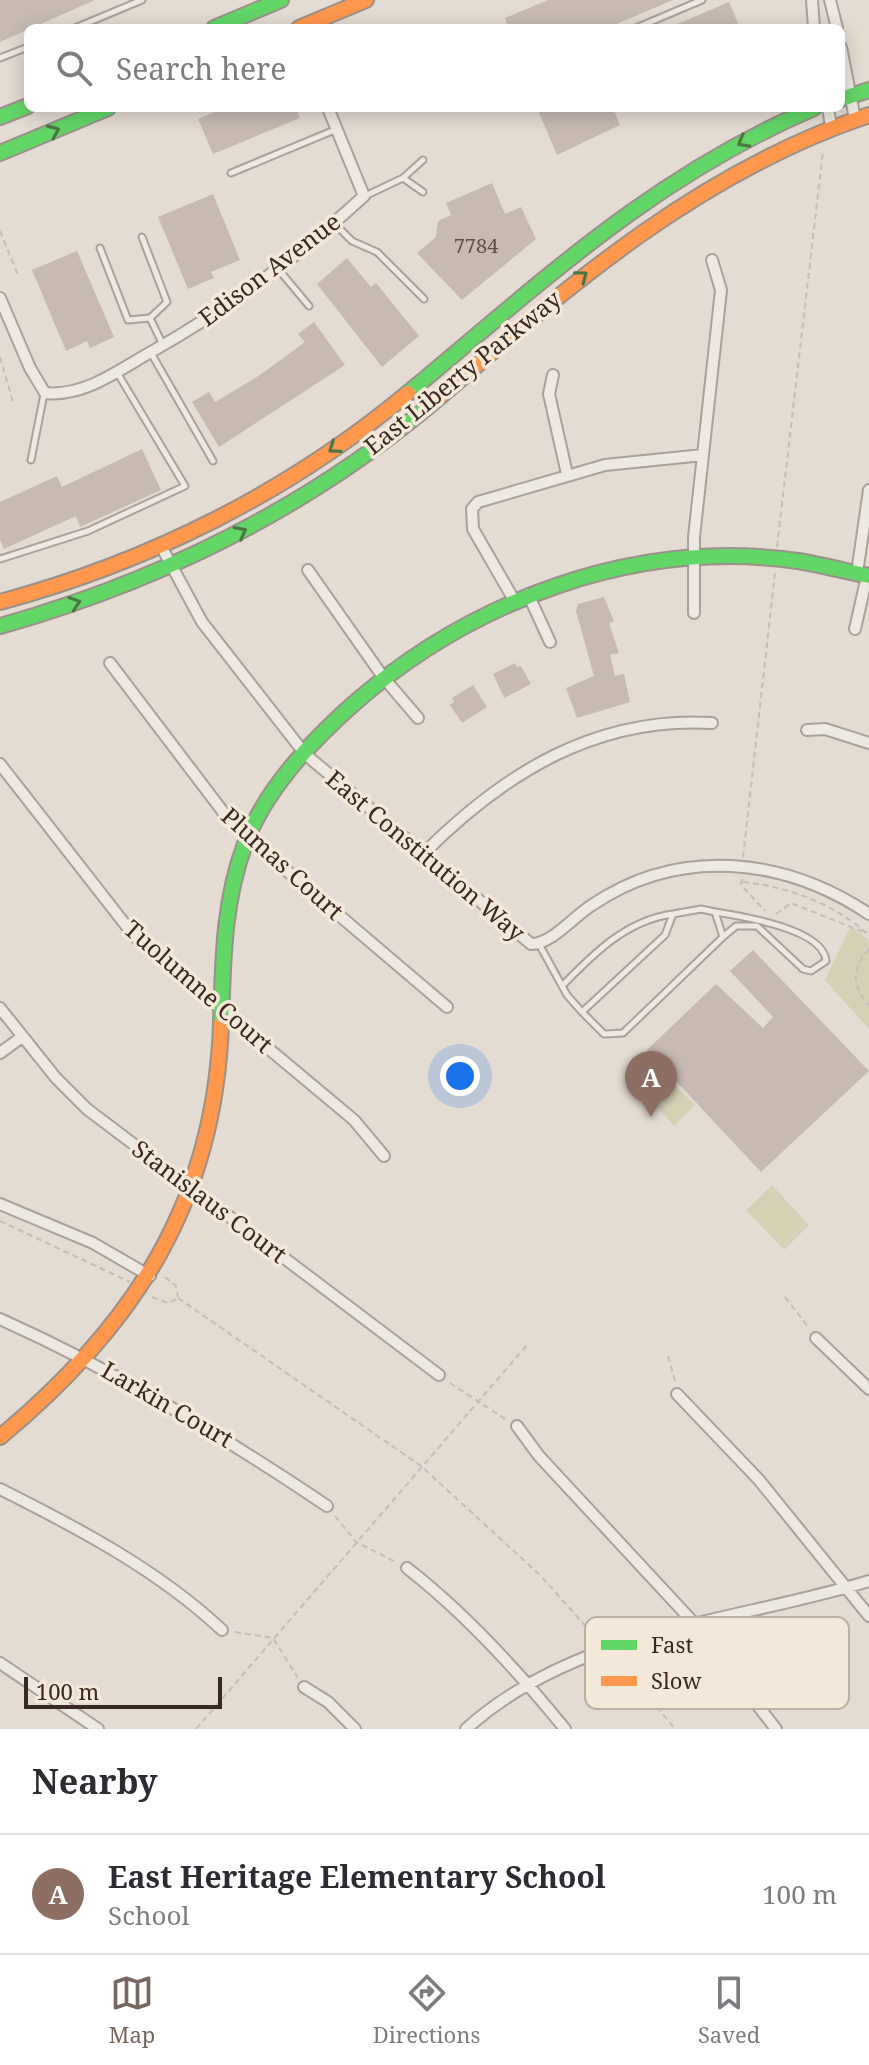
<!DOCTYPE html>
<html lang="en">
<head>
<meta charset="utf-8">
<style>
	:root { --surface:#fff; --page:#f7f7f7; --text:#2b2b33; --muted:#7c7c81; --line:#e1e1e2; --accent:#766760 }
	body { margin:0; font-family:"Noto Serif",serif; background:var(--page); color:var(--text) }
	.scale { position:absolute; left:24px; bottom:20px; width:198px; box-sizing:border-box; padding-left:8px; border:4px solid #3a2922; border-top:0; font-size:22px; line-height:28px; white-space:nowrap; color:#3a2922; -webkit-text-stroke:6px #f4e8d9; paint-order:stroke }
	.you { position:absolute; left:460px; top:1076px; width:28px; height:28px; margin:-20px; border:6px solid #fff; border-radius:50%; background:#1a73e8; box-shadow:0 0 0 12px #1a73e833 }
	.badge { display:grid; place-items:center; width:52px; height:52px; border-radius:50%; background:var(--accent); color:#fff; font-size:26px; font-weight:700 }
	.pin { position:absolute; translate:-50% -66px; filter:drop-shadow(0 2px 4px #0008) }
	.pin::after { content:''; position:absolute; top:42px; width:28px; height:24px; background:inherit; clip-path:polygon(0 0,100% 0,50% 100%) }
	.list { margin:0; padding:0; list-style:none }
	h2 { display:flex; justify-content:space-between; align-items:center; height:104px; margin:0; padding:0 32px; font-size:34px }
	h2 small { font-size:26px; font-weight:400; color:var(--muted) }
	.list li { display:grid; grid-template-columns:52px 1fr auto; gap:24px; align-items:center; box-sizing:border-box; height:120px; padding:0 32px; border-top:2px solid var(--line) }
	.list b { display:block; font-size:30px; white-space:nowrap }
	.list p { margin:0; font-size:26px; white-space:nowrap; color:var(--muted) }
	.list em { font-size:26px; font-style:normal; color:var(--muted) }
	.icon { flex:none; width:44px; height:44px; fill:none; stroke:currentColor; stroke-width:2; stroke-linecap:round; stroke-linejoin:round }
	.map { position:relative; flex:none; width:869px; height:1729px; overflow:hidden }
	.search { position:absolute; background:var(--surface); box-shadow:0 4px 20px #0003; left:24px; right:24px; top:24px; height:88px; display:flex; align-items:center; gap:20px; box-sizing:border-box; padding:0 28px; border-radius:12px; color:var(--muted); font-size:30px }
	.sheet { height:224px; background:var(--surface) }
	nav { display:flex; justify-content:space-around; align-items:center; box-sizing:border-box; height:112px; border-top:2px solid var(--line); background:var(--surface); font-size:22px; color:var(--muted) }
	nav a { display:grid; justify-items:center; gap:4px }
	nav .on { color:var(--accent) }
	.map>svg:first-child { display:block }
	.green { fill:#d6d1b5 }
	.building { fill:#c8bab3 }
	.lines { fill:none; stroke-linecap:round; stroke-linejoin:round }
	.lane-casing { stroke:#aaa19a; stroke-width:9 }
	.street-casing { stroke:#aaa19a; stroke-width:14 }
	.fast-casing { stroke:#9a918a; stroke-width:18 }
	.slow-casing { stroke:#9a918a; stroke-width:18 }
	.path { stroke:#c6bfb9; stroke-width:2; stroke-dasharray:6 4; stroke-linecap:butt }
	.lane { stroke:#ede8e2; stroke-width:5 }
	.street { stroke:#ede8e2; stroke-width:10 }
	.fast { stroke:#63d668; stroke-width:14 }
	.slow { stroke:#ff974d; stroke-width:14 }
	.oneway { stroke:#4c7742 }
	.labels { text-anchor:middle; stroke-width:7; stroke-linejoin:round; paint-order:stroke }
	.number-label { font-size:20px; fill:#5e4d46 }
	.street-label { font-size:24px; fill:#3a2922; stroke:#f4e8d9 }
	.key { fill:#f4e8d9; stroke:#bcafa2; stroke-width:2 }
	.key-label { font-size:22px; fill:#3a2922 }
</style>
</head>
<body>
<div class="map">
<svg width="869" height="1729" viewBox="0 0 869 1729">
	<rect width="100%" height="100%" fill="#e4dbd2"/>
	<path class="green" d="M851 926 869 940V1029L825 980Z
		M675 1085 695 1105 674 1126 654 1104Z
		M772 1185 809 1225 784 1250 746 1210Z"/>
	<path class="building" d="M0 0H95L0 42Z
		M548 0H673L607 28H509L505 18Z
		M729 2 740 28H668Z
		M224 108H296L300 118 213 154 198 119Z
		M537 108H613L620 125 557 155Z
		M492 183 505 214 521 207 536 239 462 300 417 253 436 237 438 221 451 215 446 203Z
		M213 194 240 260 211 272 214 278 188 289 158 217Z
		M77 251 114 337 90 348 87 341 66 351 32 270Z
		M347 258 371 287 376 283 419 336 382 367 317 284Z
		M314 322 345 365 219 447 192 402 209 392 215 402 260 375 305 342 298 334Z
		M142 449 161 490 80 527 76 516 4 549 0 540V502L57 476 62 487Z
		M604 597 614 621 609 623 619 653 610 655 615 676 624 674 630 702 577 718 566 688 594 676 576 611 578 604Z
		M515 663 517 667 521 666 531 684 504 698 493 674Z
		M473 685 487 707 462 723 450 705 454 702 452 698Z
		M753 950 869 1071 761 1172 647 1050 716 984 763 1028 773 1017 730 971Z"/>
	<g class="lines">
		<defs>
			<path id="lane" d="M75 28 142 0
				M636 28 702 0
				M0 58 28 47
				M231 173 337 129
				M403 178 423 192
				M365 196 403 178 423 160
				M335 224 352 241 377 252 424 299
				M142 237 167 302 150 318
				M100 248 128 320 150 318 163 345
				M279 270 309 306
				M151 353 213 461
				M31 460 44 394
				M0 559 88 531 185 486 118 374
				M715 912C741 916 824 929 826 961L811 971 803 969 757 926H736L724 936
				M539 944 567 995 582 1012 665 935 673 914C627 920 594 953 563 985
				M582 1012 604 1034 623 1033 723 937 715 912 701 909 673 914"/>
			<path id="street" d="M812 0 814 28
				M830 0 837 28
				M841 47 855 119
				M828 108 831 126
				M0 298 30 368 45 393C84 397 117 371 151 352 229 308 298 257 364 196L328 108
				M553 375 549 394 567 474
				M161 546 202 622 305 754 531 944C552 944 574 916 592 905 679 846 784 857 869 914
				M308 570 383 677 418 718
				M857 573 869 490
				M528 594 550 642
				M514 600 473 529 472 509 478 502 605 465 703 455
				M694 613V537L721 290 712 260
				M855 629 867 576
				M110 663 233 825 447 1007
				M807 730 825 729 869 743
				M0 764 135 937 354 1120 384 1156
				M423 854C503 774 595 716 712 723
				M0 1008 56 1078 87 1109 439 1375
				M0 1053 22 1037
				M0 1204 93 1243 150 1276
				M0 1319C116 1371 221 1435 327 1506
				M816 1338 869 1389
				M677 1394 759 1480 869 1616
				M517 1426 539 1456 693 1622 776 1729
				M0 1489C78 1528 158 1570 222 1630
				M407 1568C466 1614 518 1671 565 1729
				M0 1663 98 1729
				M304 1687 328 1702 355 1729
				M466 1729C577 1629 732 1623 869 1581"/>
			<path id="fast" d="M214 28 281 0
				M841 99 869 90
				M0 117 28 106
				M0 153 108 108
				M408 393C541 283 652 177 814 108
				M0 626C163 580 312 506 441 396
				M221 1024C223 963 223 902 245 844 265 790 309 744 351 706 471 600 636 538 798 561 822 565 845 571 869 576"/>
			<path id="slow" d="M299 28 366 0
				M441 396C573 282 701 171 869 115
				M0 602C149 562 289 492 408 393
				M0 1437C134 1326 215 1202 221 1024"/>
		</defs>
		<use href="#lane" class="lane-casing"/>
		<use href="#street" class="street-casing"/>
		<use href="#fast" class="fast-casing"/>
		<use href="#slow" class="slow-casing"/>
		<path class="path" d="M0 231 18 275
			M0 357 13 402
			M777 547 823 151
			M743 857 775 573
			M742 879 741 885 765 911
			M743 882C790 887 834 904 869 935
			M776 914 791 903 866 933
			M869 949C852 967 851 987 869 1005
			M0 1221 130 1282
			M165 1277 176 1286 178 1297
			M152 1297 168 1303 177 1299
			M785 1297 809 1328
			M178 1298 421 1466 540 1575 597 1639
			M668 1356 675 1381
			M450 1383 508 1421
			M335 1516 356 1542 396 1562
			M235 1632 273 1638 298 1678
			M619 1660 675 1729
			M196 1729 527 1345"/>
		<use href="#lane" class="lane"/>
		<use href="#street" class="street"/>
		<use href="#fast" class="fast"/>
		<use href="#slow" class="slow"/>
	</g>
	<defs><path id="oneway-chevron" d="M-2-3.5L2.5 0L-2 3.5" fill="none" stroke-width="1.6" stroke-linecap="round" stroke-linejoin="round" transform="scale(2)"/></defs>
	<g class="oneway">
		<use href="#oneway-chevron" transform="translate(54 131) rotate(-23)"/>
		<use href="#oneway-chevron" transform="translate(743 142) rotate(151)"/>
		<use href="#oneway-chevron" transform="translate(582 276) rotate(-37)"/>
		<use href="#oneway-chevron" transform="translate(334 448) rotate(145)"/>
		<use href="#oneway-chevron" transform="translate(241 532) rotate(-28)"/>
		<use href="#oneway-chevron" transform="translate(75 603) rotate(-18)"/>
	</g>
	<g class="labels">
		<g class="number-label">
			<text x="476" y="253">7784</text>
		</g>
		<g class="street-label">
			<text transform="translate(270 270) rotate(-37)" y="8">Edison Avenue</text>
			<text transform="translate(463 373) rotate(-39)" y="8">East Liberty Parkway</text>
			<text transform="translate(425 856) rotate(40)" y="8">East Constitution Way</text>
			<text transform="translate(282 864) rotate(42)" y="8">Plumas Court</text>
			<text transform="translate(198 987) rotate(41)" y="8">Tuolumne Court</text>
			<text transform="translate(209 1202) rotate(37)" y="8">Stanislaus Court</text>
			<text transform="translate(167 1405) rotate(30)" y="8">Larkin Court</text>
		</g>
	</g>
	<rect x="585" y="1617" width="264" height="92" rx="12" class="key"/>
	<rect x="601" y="1640" width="36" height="10" fill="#63d668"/>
	<rect x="601" y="1676" width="36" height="10" fill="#ff974d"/>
	<g class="key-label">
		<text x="651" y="1653">Fast</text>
		<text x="651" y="1689">Slow</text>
	</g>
</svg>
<div class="scale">100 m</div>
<div class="you"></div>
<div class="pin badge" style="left:651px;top:1117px;background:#8d6e63">A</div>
<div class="search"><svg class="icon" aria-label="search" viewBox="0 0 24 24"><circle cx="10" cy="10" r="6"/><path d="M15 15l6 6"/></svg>Search here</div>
</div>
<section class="sheet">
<h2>Nearby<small></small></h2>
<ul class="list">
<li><span class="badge" style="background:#8d6e63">A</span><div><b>East Heritage Elementary School</b><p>School</p></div><em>100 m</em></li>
</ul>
</section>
<nav>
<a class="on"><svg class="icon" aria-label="map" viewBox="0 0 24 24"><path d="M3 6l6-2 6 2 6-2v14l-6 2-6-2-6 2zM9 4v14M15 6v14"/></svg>Map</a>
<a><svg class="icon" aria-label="directions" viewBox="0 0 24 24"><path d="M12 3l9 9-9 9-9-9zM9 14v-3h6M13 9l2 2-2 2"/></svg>Directions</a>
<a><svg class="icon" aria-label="saved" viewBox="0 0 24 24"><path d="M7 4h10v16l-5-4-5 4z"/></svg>Saved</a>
</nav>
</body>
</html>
